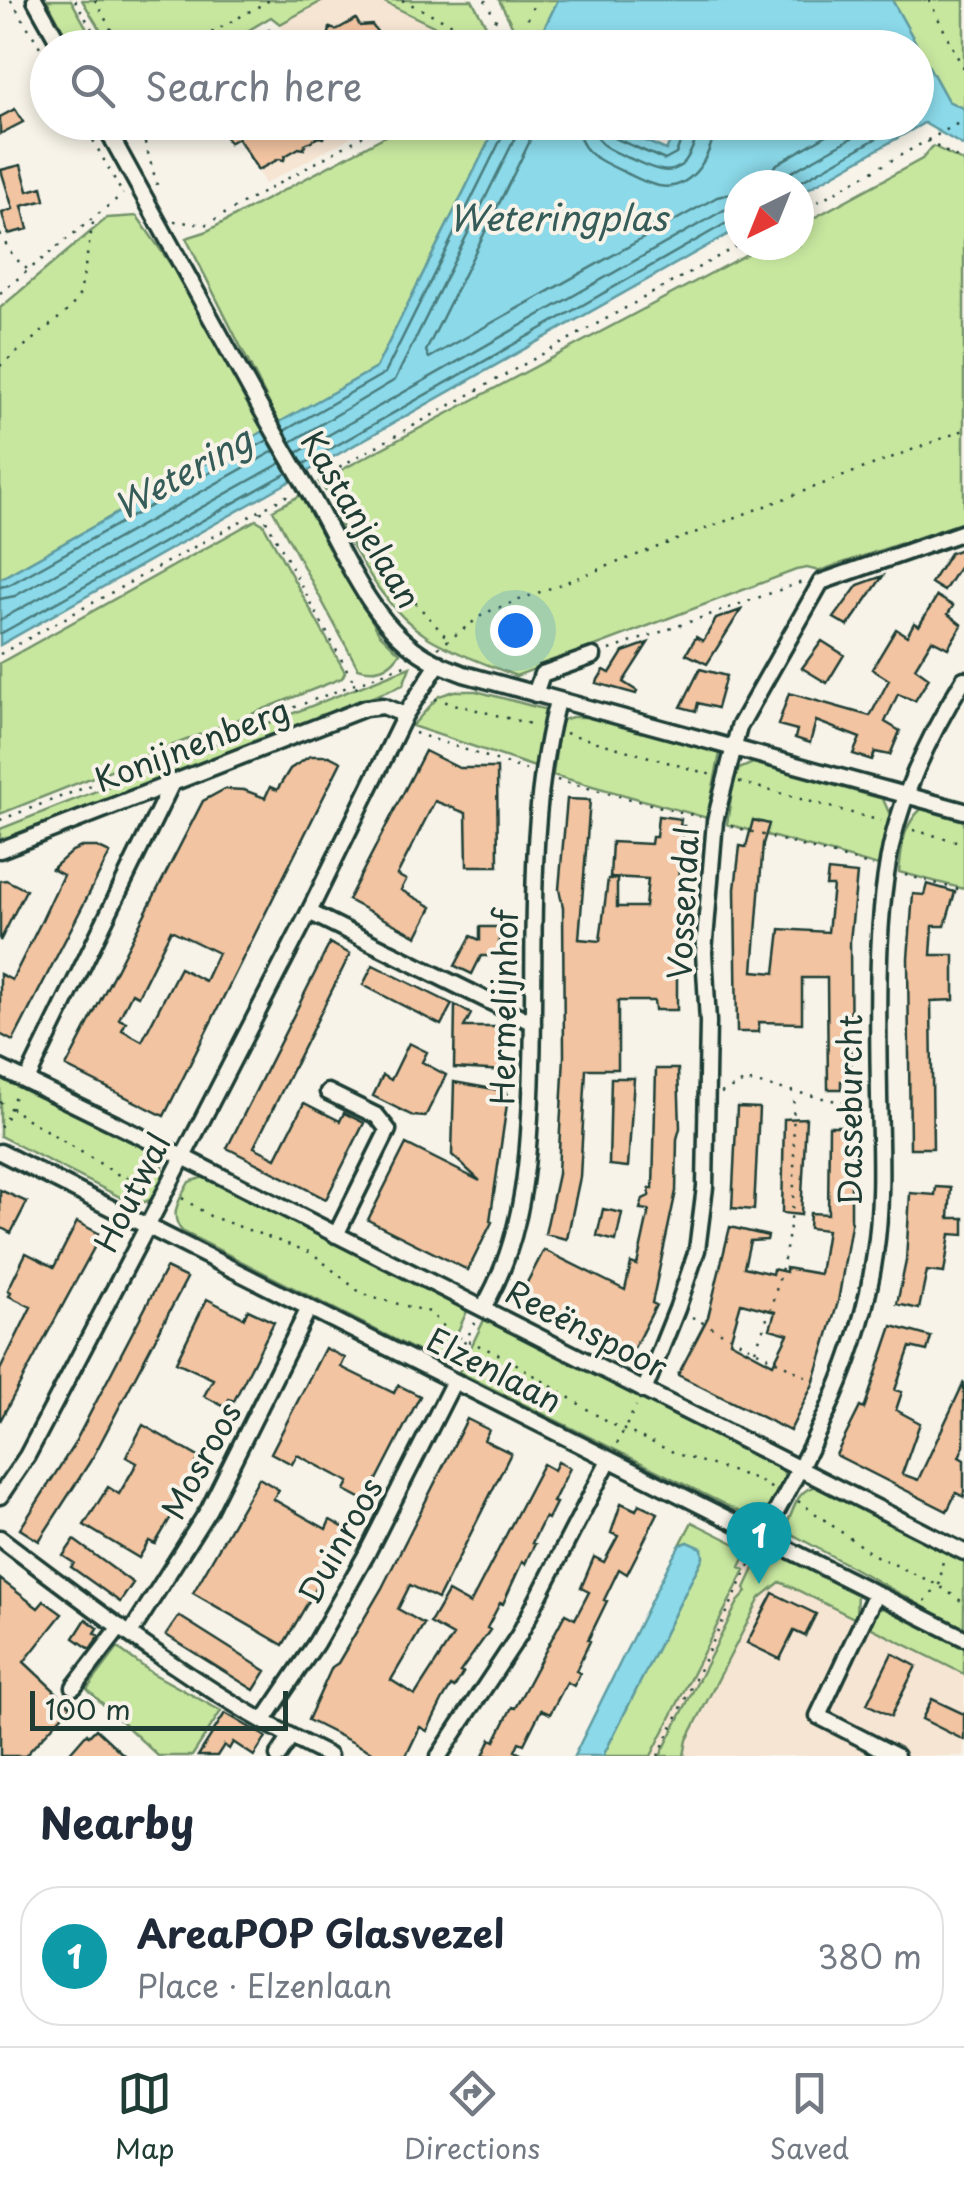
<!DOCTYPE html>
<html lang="en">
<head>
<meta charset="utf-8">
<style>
	:root { --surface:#fff; --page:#f2f2f3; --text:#1f2937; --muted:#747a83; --line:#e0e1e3; --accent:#1f3d34 }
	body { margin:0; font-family:"Playpen Sans",sans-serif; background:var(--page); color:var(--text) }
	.compass { position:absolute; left:724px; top:170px; width:90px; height:90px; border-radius:50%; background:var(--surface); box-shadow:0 5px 15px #0003; rotate:223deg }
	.scale { position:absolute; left:30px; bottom:25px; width:258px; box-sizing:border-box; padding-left:10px; border:5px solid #1f3d34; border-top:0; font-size:28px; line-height:35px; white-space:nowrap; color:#1f3d34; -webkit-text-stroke:8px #f7f3e8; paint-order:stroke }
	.you { position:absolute; left:515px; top:630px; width:35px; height:35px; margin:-25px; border:8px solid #fff; border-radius:50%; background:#1a73e8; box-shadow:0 0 0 15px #1a73e833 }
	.badge { display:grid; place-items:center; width:65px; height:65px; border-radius:50%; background:var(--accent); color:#fff; font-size:32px; font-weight:700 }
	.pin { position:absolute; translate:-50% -82px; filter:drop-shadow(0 2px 5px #0008) }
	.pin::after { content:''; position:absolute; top:52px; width:35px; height:30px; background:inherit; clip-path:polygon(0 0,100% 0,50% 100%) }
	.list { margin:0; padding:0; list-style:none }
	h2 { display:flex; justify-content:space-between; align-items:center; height:130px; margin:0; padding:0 40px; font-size:42px }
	h2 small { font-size:32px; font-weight:400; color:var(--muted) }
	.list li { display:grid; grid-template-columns:65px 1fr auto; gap:30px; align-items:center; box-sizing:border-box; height:140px; margin:0 20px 20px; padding:0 20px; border:2px solid var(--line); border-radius:40px }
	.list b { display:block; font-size:38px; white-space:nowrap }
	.list p { margin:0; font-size:32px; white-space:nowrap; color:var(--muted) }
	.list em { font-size:32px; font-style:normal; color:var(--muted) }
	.icon { flex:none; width:55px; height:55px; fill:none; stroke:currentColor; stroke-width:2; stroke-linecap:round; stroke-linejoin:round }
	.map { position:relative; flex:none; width:964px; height:1756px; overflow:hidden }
	.search { position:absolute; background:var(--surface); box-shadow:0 5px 15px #0003; left:30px; right:30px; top:30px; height:110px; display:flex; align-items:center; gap:25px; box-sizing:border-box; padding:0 35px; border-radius:55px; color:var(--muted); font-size:38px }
	.sheet { height:290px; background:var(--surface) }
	nav { display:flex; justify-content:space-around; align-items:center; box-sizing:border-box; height:140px; border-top:2px solid var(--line); background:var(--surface); font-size:28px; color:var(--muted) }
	nav a { display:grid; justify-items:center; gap:5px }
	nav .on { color:var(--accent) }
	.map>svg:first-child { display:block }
	.built { fill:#f6e5d3 }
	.green { fill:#c7e79f; stroke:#73926a; stroke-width:2.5 }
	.water { fill:#8bd9e9; stroke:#609ba1; stroke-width:2.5 }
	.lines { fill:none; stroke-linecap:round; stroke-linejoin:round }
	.shore { stroke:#4a7b7c; stroke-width:2.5 }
	.building { fill:#f2c4a1; stroke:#1f3d34; stroke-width:2.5; fill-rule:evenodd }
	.street-casing { stroke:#1f3d34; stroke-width:21 }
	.path { stroke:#1f3d34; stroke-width:2.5; stroke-dasharray:2.5 8; stroke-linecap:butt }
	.street { stroke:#f7f3e8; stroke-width:14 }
	.street-bridge-casing { stroke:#1f3d34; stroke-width:21; stroke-linecap:butt }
	.street-bridge { stroke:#f7f3e8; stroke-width:14 }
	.labels { text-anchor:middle; stroke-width:8; stroke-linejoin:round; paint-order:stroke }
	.street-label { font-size:32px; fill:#1f3d34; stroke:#f7f3e8 }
	.water-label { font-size:35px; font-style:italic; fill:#355c58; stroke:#f7f3e8 }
</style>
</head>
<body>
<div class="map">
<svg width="964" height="1756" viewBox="0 0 964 1756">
	<rect width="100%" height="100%" fill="#f7f3e8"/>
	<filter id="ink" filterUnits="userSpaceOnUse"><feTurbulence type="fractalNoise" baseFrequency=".01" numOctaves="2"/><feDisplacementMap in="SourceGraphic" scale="20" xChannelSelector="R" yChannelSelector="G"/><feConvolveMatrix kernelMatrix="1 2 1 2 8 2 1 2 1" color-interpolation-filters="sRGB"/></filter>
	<g filter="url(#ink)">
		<path class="built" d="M324 0H380L477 47H293L280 24Z
			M283 123H376L265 184 243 145Z
			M734 1545 964 1661V1756H626Z"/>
		<path class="green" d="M47 0H71L91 36 78 40 64 32Z
			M82 0H324L280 24 271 17 220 47 111 48Z
			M380 0H472L498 47H477Z
			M499 0H558L536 45 519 39Z
			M892 0H964V109L948 101Z
			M410 123H498L376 368 279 423 186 238 205 232Z
			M933 146 964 162V522L819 571 807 568 796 570 516 676C487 664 456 654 429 638 383 609 361 560 335 515L342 506 336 493 326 491 319 482 764 245H799V226L922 159Z
			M137 216 183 282 265 430 0 579V308L107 218Z
			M301 495 379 633 400 653C390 668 376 674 358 668L273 510Z
			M256 520 263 524 345 672 342 678 0 814V663Z
			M410 667 403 685 0 843V829Z
			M454 691H476L547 710 535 767 412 726 439 696Z
			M572 717H589L720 753 707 818 553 775 559 727 563 720Z
			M753 763 883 799 890 815 882 867 727 824 733 784 739 769Z
			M921 809 964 821V889L899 872C902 847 902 827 921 809Z
			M0 1073 162 1156C166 1180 159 1208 130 1202L0 1136Z
			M204 1177 468 1309 443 1364 182 1231C168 1214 180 1199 189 1182Z
			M485 1318 783 1468C789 1490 771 1517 748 1516L459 1372Z
			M818 1486 964 1561V1629L790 1533 787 1524C794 1507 798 1488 818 1486Z
			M692 1522 748 1550 740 1567 745 1570 651 1756H603L703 1557 688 1542 680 1545Z
			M766 1543 857 1591 856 1619 789 1586 780 1582 760 1598 687 1740 684 1756H660L738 1602 747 1592 745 1588Z
			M887 1607 964 1646V1674L866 1625 877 1610Z
			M118 1648 152 1673 221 1711 192 1756H158L87 1689Z"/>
		<path class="water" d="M558 0H892L948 101 964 109V146L924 123 799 194V185H739V228L0 645V579L376 368 498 123H605L666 150 679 123 916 122V48L542 47 536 45Z
			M688 1542 702 1548 703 1557 603 1756H574L668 1566 680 1545Z"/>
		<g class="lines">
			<path class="shore" d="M533 122 529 143 426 351 429 358 717 197 739 192
				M577 122C578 152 598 160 622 171 633 176 646 184 659 186 693 192 714 152 715 122
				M592 122C593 145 611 150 629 158 652 168 676 183 690 153 695 143 699 134 700 122
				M604 122 610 136 665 160 676 154 687 122
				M763 185 777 164 849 122
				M779 185 788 174 880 122
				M795 185 905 122
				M284 431 385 373 505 131 506 122
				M291 442 395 380 516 136 518 122
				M297 453 724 210 739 207
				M304 464 730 221 739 220
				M0 587 9 585 268 440
				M0 599 15 596 274 451
				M0 620 281 463
				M0 634 287 473"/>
		</g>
		<path class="building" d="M356 19 360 26 372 25 378 33 379 48H304L329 34 330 28 336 30Z
			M269 30 276 36 273 48H237Z
			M15 109 23 122 0 134V117Z
			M218 122H329L324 138 319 137 305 144 304 149 299 148 285 156 284 160 279 159 258 170 238 138 229 143Z
			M21 165 28 191 42 187 45 200 22 206 28 229 8 234 2 213 13 209 1 170Z
			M964 548V560L944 591 931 583 950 553Z
			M883 576 848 626 834 618 858 585Z
			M937 596 953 606 948 614 962 625 948 648 932 640 915 668 929 678 915 701 898 694 885 722 900 731 890 755 875 752 872 760 853 754 860 738 816 721 810 743 795 738 797 730 778 725 789 693 870 716 889 680 872 669 896 629 907 636 914 623 919 626Z
			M741 610 707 664 686 654 696 637 703 641 716 619Z
			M822 641 844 655 827 683 802 668Z
			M648 643 623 682 637 691 636 694 596 683 604 670 610 673 623 652Z
			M700 669 726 676 717 708 698 703 696 711 681 707Z
			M425 751 459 768H497L498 866H467L466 813 435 801 397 875 406 880 401 890 432 907 417 936 348 900Z
			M310 756H329L341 762 164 1116 66 1067 203 801 225 789 244 790 265 798 270 787 277 790 290 769ZM171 930 218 953 205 981 180 968 142 1041 122 1030 126 1022 119 1019 132 993 138 996Z
			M567 799 590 800 579 939 600 941 608 879H617V907H645L648 879 610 877 612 842 651 844 652 837H656L658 816 681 819 680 826H684L677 888V1010H655L654 1001H618V1069H586L580 1177 567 1239 545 1234 558 1174 560 1130 564 1056 563 907 559 889Z
			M753 820 769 824 763 844 753 971 775 973 780 929 828 932 833 886H826L828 871 857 874 850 941 851 1081H841V1089H828L827 978H802V1023L759 1022V1032H737L735 889 740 846 746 847Z
			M81 847H97L110 853 13 1041 0 1034V974L12 980 42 920 63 875 52 869 72 851Z
			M6 880 26 890 0 941V881Z
			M927 884 955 892 945 926H933L931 955H954V1000L931 1001 933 1148H910L908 958 913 894 924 895Z
			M480 927H499V956H481L472 974 455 966 471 936 480 940Z
			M330 943 350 954 254 1147 276 1158 304 1103 340 1121 344 1113 364 1123 326 1199 227 1148Z
			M373 965 452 1004 441 1025 363 985Z
			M455 1005 471 1014 464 1027H504L505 1071 454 1068Z
			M409 1043 427 1052 422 1062 446 1075 425 1117 413 1116 373 1096 383 1075 391 1080Z
			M656 1069H678L680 1128 677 1139 676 1191 652 1303 656 1305 632 1352 520 1296 544 1250 625 1290 631 1263 637 1265 649 1210 640 1209 643 1199 649 1196 650 1188 653 1189Z
			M611 1078H634L628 1167 609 1165Z
			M454 1082 505 1091 508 1097 490 1221 492 1222 468 1270 368 1220 406 1144 480 1181 452 1155Z
			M737 1107 759 1108 754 1210 732 1208Z
			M806 1118 801 1215 782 1213 784 1119Z
			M829 1126H851V1225L838 1302 813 1384 790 1431 678 1375 708 1317 730 1227 768 1236 767 1240 750 1241 744 1267 772 1274 773 1269 786 1272V1268L820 1274 827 1230 809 1228 810 1213 828 1214ZM741 1303 775 1312 770 1329 788 1334 773 1364 730 1341Z
			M936 1187 951 1188 949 1218H964V1235L950 1234 944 1273 927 1271 919 1309 897 1304 906 1261 910 1193 935 1195Z
			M0 1190 27 1202 11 1233 0 1227Z
			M603 1209 622 1213 616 1241 597 1236Z
			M77 1222 98 1233 96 1244 0 1421V1370L31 1307 9 1296 11 1292 8 1290 26 1253 54 1267Z
			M166 1268 187 1278 93 1457 39 1541 20 1529 73 1446Z
			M207 1299 244 1318 248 1310 274 1322 234 1401 229 1399 225 1407 204 1396 213 1379 176 1362Z
			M892 1326 931 1337 927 1351 910 1347 895 1390 902 1392 896 1410 920 1423 902 1474 918 1480 964 1382V1446L959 1457 964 1460V1497L956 1493 947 1511 836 1455 860 1407 864 1409Z
			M325 1348 345 1358 341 1367 394 1393 398 1385 420 1396 366 1501 345 1490 349 1482 297 1455 292 1464 271 1453Z
			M467 1419 489 1430 484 1440 511 1453 438 1599 410 1585 398 1609 424 1624 391 1680 415 1695 453 1636 430 1623 448 1592 470 1604 543 1464 554 1470 558 1462 570 1468 553 1502 556 1503 548 1519 545 1517 532 1543 535 1544 529 1555 525 1564 522 1562 503 1604 500 1603 487 1628 490 1630 460 1672 463 1673 454 1688 451 1686 443 1699 427 1731 420 1727 406 1756H380L308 1720 332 1667 338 1663 382 1588Z
			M143 1425 200 1458 195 1465 200 1468 155 1544 149 1541 139 1558 84 1525 108 1487 119 1494 129 1477 137 1463 126 1457Z
			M259 1478 279 1490 273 1499 326 1529 330 1520 350 1531 283 1645 193 1593Z
			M621 1503 636 1510 639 1504 658 1513 627 1574 619 1569 604 1600 607 1601 588 1640 590 1641 576 1671 580 1673 574 1686 567 1682 550 1714 541 1710 524 1744 519 1742 515 1751 525 1756H483L491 1739 495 1741 512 1707 515 1708 565 1614 575 1619 589 1592 581 1588 594 1557 604 1562 618 1536 611 1533Z
			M74 1540 133 1583 120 1602 71 1567 74 1563 63 1556Z
			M0 1579 38 1608 44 1601 62 1614 24 1662 71 1706 25 1756H0Z
			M773 1593 816 1614 805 1636 794 1631 780 1659 747 1643Z
			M179 1616 266 1671 254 1690 166 1635Z
			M86 1619 98 1628 95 1633 99 1636 90 1649 74 1638Z
			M892 1653 916 1666 891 1716 867 1704Z
			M932 1699 964 1714V1740L922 1719Z
			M225 1713 266 1737 254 1756 233 1742 229 1749 224 1745 217 1756H198Z
			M96 1729 125 1756H67L87 1733 89 1736Z"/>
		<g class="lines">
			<defs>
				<path id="street" d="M35 0 62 48
					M103 122 261 409
					M313 499C344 553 371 626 428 658 439 665 452 669 464 674L964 811
					M535 694 542 674 593 656
					M0 850 365 708 383 706 405 715
					M309 912 533 1023
					M0 1068 183 1157 964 1552
					M27 1080 172 783
					M328 1092 377 1116 388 1130 336 1235
					M0 1152 964 1638
					M483 1308C526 1236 530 1148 532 1065 536 944 526 819 557 701
					M644 1391 677 1309 697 1250 705 1187 708 1022 704 952 715 821 739 727 821 582 964 532
					M0 1496 27 1456 147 1227 309 912 405 715 439 663
					M764 1534C813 1447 861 1355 875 1254 883 1201 880 1148 879 1095 878 1013 874 901 897 823 912 772 936 724 964 679
					M0 1538C104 1617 211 1699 329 1756
					M876 1593 818 1716 896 1756
					M130 1634 209 1509 309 1308
					M74 1687 120 1627
					M264 1720 316 1643 366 1555 454 1381
					M278 1756 291 1737
					M439 1756 519 1635 609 1460"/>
			</defs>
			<use href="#street" class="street-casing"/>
			<path class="path" d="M11 0 48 60
				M75 0 103 48
				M95 0 121 48
				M402 0 503 48
				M485 0 511 48
				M929 0 964 70
				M184 48 270 0
				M515 48 536 0
				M83 122 121 191
				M139 122 158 188
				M927 141 964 162
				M799 212 964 120
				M174 221 205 225 388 122
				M0 234 13 256 28 270
				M0 293 123 194
				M0 366 70 309 80 294 94 217
				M325 476 337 496 344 497 404 590 448 639
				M321 477 739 245
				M261 511 359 692
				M438 648 485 613 964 430
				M610 650 805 581
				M0 654 292 493
				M435 699 534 725
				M415 733 526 770
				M566 733 712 775
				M557 780 700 817
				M739 782 881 821
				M0 820 410 663
				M731 826 873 866
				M913 830 964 843
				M905 875 964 891
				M721 1093 746 1081 863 1107
				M0 1102 117 1174 152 1184
				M0 1127 12 1109 15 1093
				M182 1198 210 1216 312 1253 357 1290 371 1297 430 1312 450 1333 507 1358 609 1423 680 1455 753 1478 773 1489
				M692 1317 822 1385
				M755 1350C775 1301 788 1254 793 1201 796 1165 792 1129 794 1093
				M454 1362 476 1321
				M617 1444 636 1406
				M798 1501 872 1554 938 1585 964 1603
				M925 1601 940 1583 943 1559
				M658 1756 757 1550"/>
			<use href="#street" class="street"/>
			<defs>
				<path id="street-bridge" d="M261 409 313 499"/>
			</defs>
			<use href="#street-bridge" class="street-bridge-casing"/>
			<use href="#street-bridge" class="street-bridge"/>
		</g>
	</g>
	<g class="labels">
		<g class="street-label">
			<text transform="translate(360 520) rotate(59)" y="11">Kastanjelaan</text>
			<text transform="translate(192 746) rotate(-21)" y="11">Konijnenberg</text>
			<text transform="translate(684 903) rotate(-87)" y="11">Vossendal</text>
			<text transform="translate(505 1007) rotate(-89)" y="11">Hermelijnhof</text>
			<text transform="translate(851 1110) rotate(-90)" y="11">Dasseburcht</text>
			<text transform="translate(133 1193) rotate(-63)" y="11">Houtwal</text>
			<text transform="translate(586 1330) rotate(27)" y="11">Reeënspoor</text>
			<text transform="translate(494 1371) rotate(27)" y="11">Elzenlaan</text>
			<text transform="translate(202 1461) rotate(-61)" y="11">Mosroos</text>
			<text transform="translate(341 1541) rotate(-61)" y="11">Duinroos</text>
		</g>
		<g class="water-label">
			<text x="558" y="231">Weteringplas</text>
			<text transform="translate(183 474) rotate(-29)" y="12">Wetering</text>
		</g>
	</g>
</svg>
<svg class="compass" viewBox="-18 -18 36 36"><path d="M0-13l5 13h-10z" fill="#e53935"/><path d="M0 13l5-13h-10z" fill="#747a83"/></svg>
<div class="scale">100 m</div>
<div class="you"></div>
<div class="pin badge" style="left:759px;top:1584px;background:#0f9aa8">1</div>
<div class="search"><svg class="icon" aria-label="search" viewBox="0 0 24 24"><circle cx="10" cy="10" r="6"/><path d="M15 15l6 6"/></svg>Search here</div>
</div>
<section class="sheet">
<h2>Nearby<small></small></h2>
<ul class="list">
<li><span class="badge" style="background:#0f9aa8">1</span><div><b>AreaPOP Glasvezel</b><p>Place · Elzenlaan</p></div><em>380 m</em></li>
</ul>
</section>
<nav>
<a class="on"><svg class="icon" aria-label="map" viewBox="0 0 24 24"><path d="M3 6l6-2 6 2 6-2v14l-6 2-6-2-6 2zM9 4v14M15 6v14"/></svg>Map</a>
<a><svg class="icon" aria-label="directions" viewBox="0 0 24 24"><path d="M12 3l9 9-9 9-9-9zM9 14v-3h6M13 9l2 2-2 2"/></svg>Directions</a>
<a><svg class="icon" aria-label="saved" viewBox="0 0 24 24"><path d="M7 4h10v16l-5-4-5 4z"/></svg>Saved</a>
</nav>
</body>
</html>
